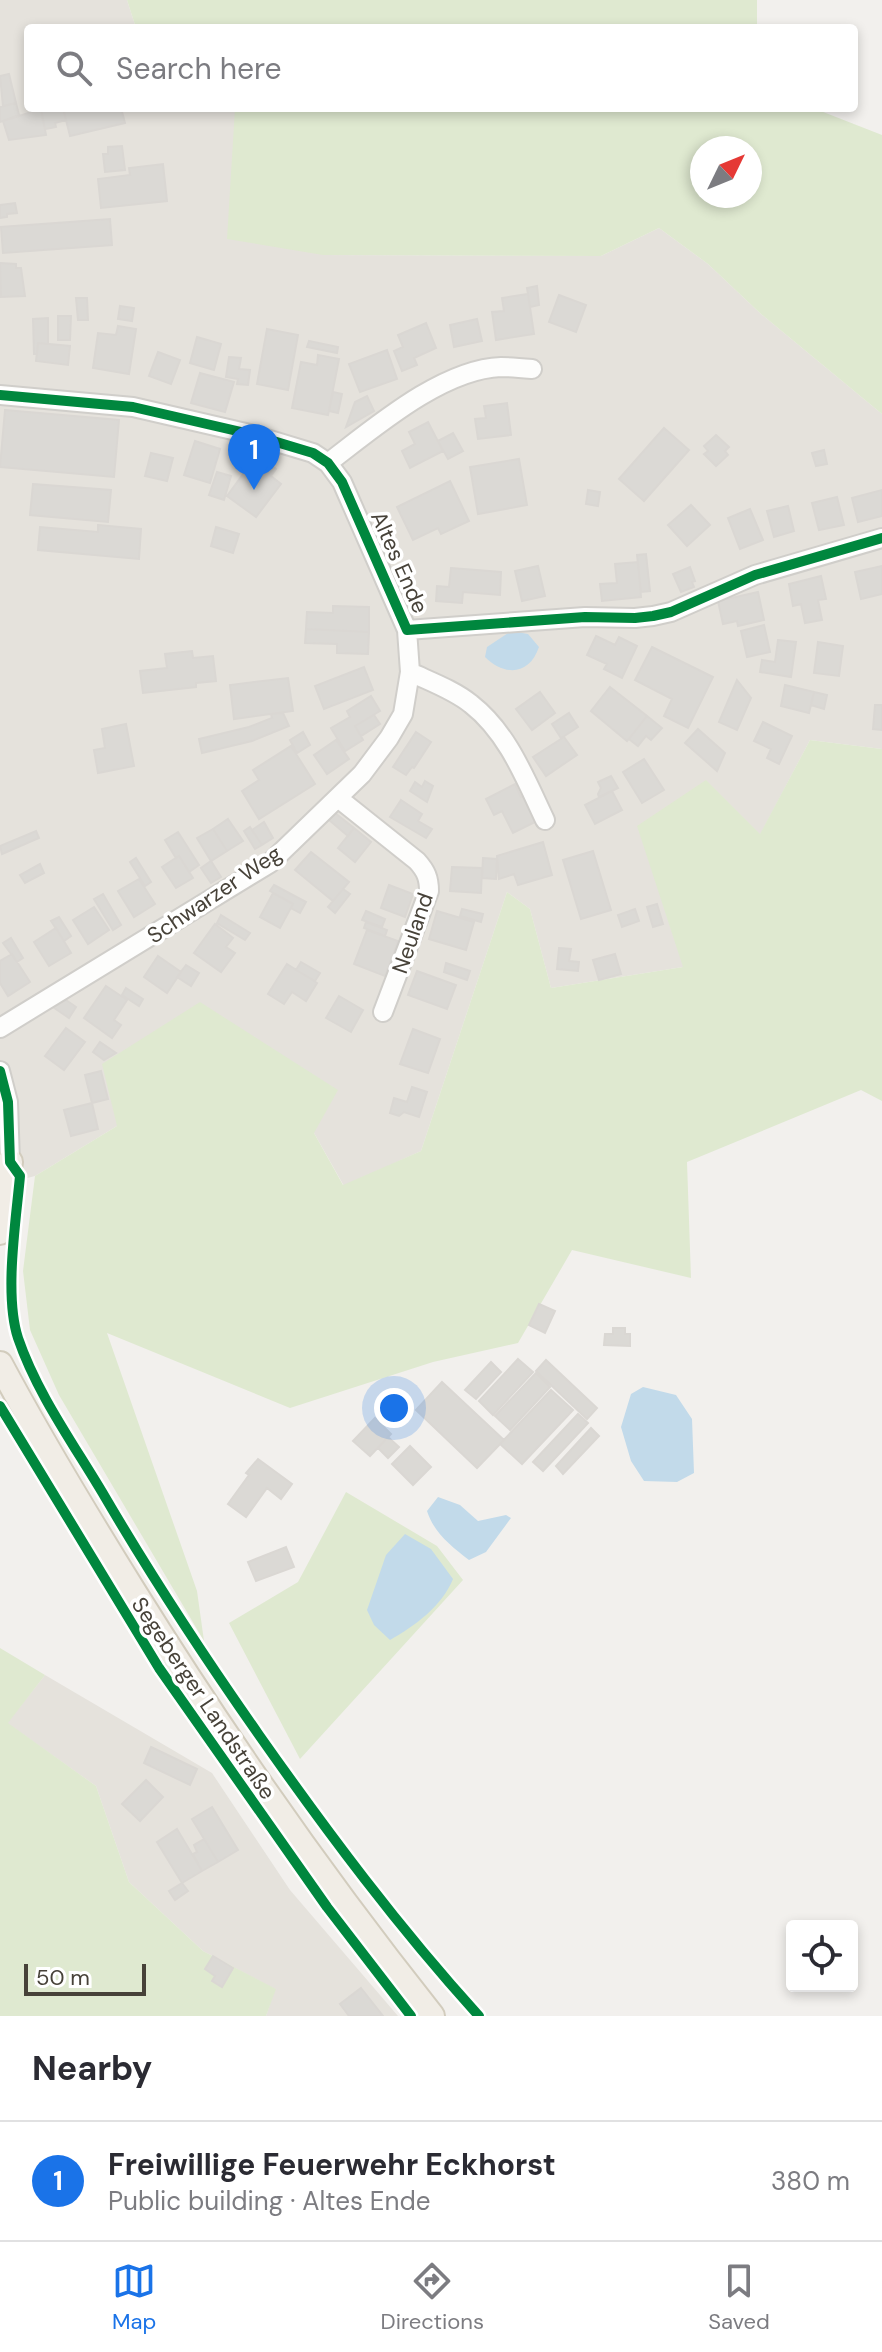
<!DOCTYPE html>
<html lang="en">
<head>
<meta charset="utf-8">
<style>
	:root { --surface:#fff; --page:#f7f7f7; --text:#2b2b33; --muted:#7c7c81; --line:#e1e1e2; --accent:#1a73e8 }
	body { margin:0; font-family:"DM Sans",sans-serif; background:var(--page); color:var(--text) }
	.controls { position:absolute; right:24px; bottom:24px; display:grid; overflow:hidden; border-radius:8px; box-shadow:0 4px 12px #0003 }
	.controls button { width:72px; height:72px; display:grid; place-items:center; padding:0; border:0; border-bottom:2px solid var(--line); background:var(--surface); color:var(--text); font:40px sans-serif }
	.compass { position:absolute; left:690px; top:136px; width:72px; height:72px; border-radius:50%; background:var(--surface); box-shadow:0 4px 12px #0003; rotate:47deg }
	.scale { position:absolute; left:24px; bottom:20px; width:122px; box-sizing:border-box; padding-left:8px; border:4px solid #474239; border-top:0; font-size:22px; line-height:28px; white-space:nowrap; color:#474239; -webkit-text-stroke:6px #fff; paint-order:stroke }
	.you { position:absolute; left:394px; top:1408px; width:28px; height:28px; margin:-20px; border:6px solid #fff; border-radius:50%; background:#1a73e8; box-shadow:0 0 0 12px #1a73e833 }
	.badge { display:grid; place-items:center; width:52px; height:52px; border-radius:50%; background:var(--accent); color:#fff; font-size:26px; font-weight:700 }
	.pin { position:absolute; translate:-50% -66px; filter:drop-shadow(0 2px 4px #0008) }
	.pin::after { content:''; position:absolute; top:42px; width:28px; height:24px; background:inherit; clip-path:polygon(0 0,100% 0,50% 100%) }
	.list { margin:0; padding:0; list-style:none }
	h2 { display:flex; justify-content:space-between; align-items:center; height:104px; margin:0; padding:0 32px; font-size:34px }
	h2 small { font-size:26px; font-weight:400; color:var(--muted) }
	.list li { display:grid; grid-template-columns:52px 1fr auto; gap:24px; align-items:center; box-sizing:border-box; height:120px; padding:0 32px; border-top:2px solid var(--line) }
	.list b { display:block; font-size:30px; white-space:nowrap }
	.list p { margin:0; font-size:26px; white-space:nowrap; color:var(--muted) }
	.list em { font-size:26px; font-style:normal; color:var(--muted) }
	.icon { flex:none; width:44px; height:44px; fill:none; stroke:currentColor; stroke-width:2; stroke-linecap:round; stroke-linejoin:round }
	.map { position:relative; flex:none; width:882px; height:2016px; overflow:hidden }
	.search { position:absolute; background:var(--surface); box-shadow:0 4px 12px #0003; left:24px; right:24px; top:24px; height:88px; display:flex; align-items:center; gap:20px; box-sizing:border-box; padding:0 28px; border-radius:8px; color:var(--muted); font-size:30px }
	.sheet { height:224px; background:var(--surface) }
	nav { display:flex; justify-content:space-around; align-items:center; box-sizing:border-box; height:112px; border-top:2px solid var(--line); background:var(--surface); font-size:22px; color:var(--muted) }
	nav a { display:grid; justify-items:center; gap:4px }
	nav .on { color:var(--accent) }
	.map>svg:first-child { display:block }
	.residential { fill:#e5e2dc }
	.green { fill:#dfe9d0; fill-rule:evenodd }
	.water { fill:#c2daea }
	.building { fill:#dbd9d5; stroke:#dad7d3; stroke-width:2 }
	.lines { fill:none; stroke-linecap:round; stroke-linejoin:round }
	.minor-casing { stroke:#d0ceca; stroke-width:22 }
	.major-casing { stroke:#d2ccbd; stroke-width:28 }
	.minor { stroke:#fdfdfc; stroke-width:18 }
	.major { stroke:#f1ede6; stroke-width:24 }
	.cycleway-casing { stroke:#fff; stroke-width:15 }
	.cycleway { stroke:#00873e; stroke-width:10 }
	.labels { text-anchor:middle; stroke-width:7; stroke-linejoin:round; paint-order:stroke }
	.street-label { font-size:22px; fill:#474239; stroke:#fff }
</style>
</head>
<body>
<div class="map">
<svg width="882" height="2016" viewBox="0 0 882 2016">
	<rect width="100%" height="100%" fill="#f2f0ed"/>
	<path class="residential" d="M0 0H127L136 28H28V108H235L236 123 323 255 601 256 659 228 708 264 761 314 882 414V749L810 740 760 835 683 967 551 988 530 909 507 892 421 1151 344 1186 314 1133 117 1126 35 1176 0 1185Z
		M45 1675 212 1773 290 1890 398 2016H266L275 1989 203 1951 129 1882 96 1786 7 1723Z"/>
	<path class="green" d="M127 0H757V28H136Z
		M235 108H813L882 135V414L761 314 708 264 659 228 601 256 323 255 227 239ZM702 148H750V196H702Z
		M810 740 882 749V1101L861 1090 687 1162 691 1278 572 1250 518 1343 433 1362 290 1408 107 1333 197 1591 204 1641 59 1395 30 1330 23 1271 35 1176 117 1126 102 1064 200 1002 338 1090 314 1133 343 1185 421 1151 507 892 530 909 551 988 683 967 637 826 706 780 760 834Z
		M346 1492 437 1546 463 1580 300 1759 229 1623 298 1582Z
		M0 1648 45 1675 8 1723 96 1786 129 1882 203 1951 276 1989 266 2016H0Z"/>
	<path class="water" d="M511 631 528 634 539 647C529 676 504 676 485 657L487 647Z
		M643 1387 676 1395 692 1419 694 1473 677 1482 644 1481 631 1461 621 1427 631 1394Z
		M438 1497 460 1505 478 1521 506 1515 511 1518 486 1552 469 1560C451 1546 434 1533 427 1511Z
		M405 1534 431 1549 453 1579C442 1606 415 1626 390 1640L374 1625 367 1610 386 1555Z"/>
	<path class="building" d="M9 74 16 103 3 106 0 76Z
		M16 103 19 115 0 122V107Z
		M63 108 66 120 55 123 56 127 45 129 41 109Z
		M63 108H121L125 123 70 136Z
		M41 109 46 135 9 140 3 121Z
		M122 146 125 170 105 172 103 154H108V147Z
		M163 164 167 201 101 208 98 179 130 175 129 168Z
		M15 203 17 213 7 214V217L0 218V205Z
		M110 219 112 245 3 253 1 227Z
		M0 263 16 264V268H21L25 296 1 297Z
		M537 286 539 305 530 307 527 288Z
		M528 294 534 334 496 340 492 312 504 311 502 298Z
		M559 295 586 305 576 332 549 322Z
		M76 298H87L88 320H78Z
		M120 306 134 308 132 321 118 319Z
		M58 316H71L70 340H58Z
		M48 318V344L38 343 37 354H34L33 319Z
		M477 319 482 341 454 347 450 325Z
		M426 323 436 348 414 358 417 365 402 371 394 351 403 347 398 335Z
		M118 326 136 329 129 374 93 368 98 333 116 335Z
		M267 329 298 335 288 390 257 384Z
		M197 337 221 344 214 370 190 363Z
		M309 341 338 347 337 353 307 347Z
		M38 343 70 346 68 365 36 361Z
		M387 350 397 379 360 392 349 364Z
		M158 352 180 360 171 384 149 376Z
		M318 355 339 359 328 415 292 408 301 362 317 365Z
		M229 357 241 358 239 369 250 370 248 385 237 384 238 379 226 377Z
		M200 373 234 382 225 412 191 403Z
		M333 392 342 394 338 413 329 411Z
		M367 396 374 411 346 427 355 402Z
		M507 403 511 435 478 439 475 419 486 418 484 406Z
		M5 410 119 420 114 477 0 467Z
		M428 422 443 451 410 468 402 451 415 444 409 432Z
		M664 428 689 450 644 501 619 479Z
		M453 433 463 451 448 459 438 441Z
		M716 435 729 447 725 451 728 455 716 466 704 454 708 451 704 446Z
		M195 441 220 449 210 483 184 475Z
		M824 450 827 464 816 466 812 453Z
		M151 453 173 458 167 481 145 476Z
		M257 455 276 469 271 476 281 484 256 517 227 496Z
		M519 459 527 505 478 514 470 467Z
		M217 472 231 476 224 500 209 495Z
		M450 481 469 521 441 534 438 528 413 540 397 507Z
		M33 484 111 490 108 522 30 515Z
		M588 490 600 492 598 506 586 504Z
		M882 490V516L858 522 852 498Z
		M837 497 844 525 819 530 812 503Z
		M691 505 710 525 687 546 668 525Z
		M788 506 794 531 774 537 767 511Z
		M750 509 763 540 740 549 728 518Z
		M98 525 141 529 139 559 38 550 40 527 98 532Z
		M216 527 239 534 233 553 211 546Z
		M646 554 650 591 641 592 637 555Z
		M638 562 641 597 602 601 600 584 617 583 615 564Z
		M538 566 545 596 522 601 515 571Z
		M882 566V594L861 599 855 572Z
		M690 567 695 581 692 582 694 587 681 592 673 574Z
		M451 568 501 572 500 595 463 592 462 603 436 601 437 586 449 587Z
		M821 576 826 599 818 600 822 620 805 623 801 604 793 606 789 584Z
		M758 592 764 620 738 626 737 621 723 624 718 601Z
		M333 606 369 607V632L306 629 307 612 333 613Z
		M764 625 770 652 747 657 741 631Z
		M306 629 369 632 368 654 337 653V644L305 643Z
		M596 636 615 645 619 637 637 646 622 678 604 669 607 664 587 655Z
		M778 640 796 642 791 677 760 672 762 660 775 662Z
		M818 642 843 646 839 676 814 673Z
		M652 647 713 677 688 728 664 716 672 699 635 680Z
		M192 651 193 658 213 656 216 681 196 683V687L143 693 140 671 167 668 165 654Z
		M364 667 373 690 324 709 315 686Z
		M288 678 293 711 234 719 230 685Z
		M737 680 751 698 737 730 719 722Z
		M785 685 814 692 809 713 781 706Z
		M610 687 647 716 627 741 591 711Z
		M540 692 555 713 532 730 516 709Z
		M814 692 827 695 824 709 811 705Z
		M371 696 380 711 355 726 363 740 345 751 331 728 350 717 347 711Z
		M875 705H882V730L873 729Z
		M283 713 289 726 252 741 202 753 199 739 249 727 272 718 271 714Z
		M569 713 578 727 561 738 552 724Z
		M374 715 380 724 361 736 355 726Z
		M647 716 662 728 651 740 646 736 638 746 629 739Z
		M763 722 792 736 779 764 767 758 771 749 754 741Z
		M126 724 134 766 98 773 94 750 105 748 102 729Z
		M698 729 725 753 717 771 685 743Z
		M303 732 310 745 297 753 290 740Z
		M416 732 431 742 414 768 412 767 406 775 393 767Z
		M564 737 577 755 546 776 533 757Z
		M336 740 349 759 327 774 314 755Z
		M291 746 315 784 259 819 242 791 259 780 253 770Z
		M644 759 664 790 642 803 623 772Z
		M611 776 618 788 599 797 598 794 601 788 598 782Z
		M425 781 433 786 427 802 410 791 415 782 422 787Z
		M515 784 521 797 524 796 537 821 513 833 502 811 494 815 486 799Z
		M612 791 622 810 595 824 585 805Z
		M401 800 422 814 418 821 432 829 426 838 390 817Z
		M335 813 354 828 348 836 329 820Z
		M228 819 243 841 227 851 213 829Z
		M264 822 273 838 262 845 252 830Z
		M250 827 262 845 255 849 244 831Z
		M354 828 371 842 355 862 338 848Z
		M213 829 227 851 211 861 197 838Z
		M36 831 39 838 2 854 0 846Z
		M178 832 199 865 189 872 179 856 176 858 165 840Z
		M543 842 552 875 518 885 514 874 499 879 497 856Z
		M593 851 611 910 581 919 563 860Z
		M311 852 349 882 333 901 295 870Z
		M179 856 193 878 176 888 162 867Z
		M136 858 151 882 145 886 130 862Z
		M483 858 497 859 496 879 482 878Z
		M211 861 221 877 211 883 201 868Z
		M40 864 44 873 25 883 20 875Z
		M452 867 482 868 481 893 450 891Z
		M139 879 155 904 134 917 118 891Z
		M274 885 306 902 300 913 291 908 293 904 270 891Z
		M389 885 413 894 405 917 381 908Z
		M343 889 350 894 335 913 328 907Z
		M273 893 293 904 280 928 260 917Z
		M103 894 121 925 113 930 94 899Z
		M657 904 663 924 653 927 647 907Z
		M94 907 109 930 88 944 73 920Z
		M462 909 483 914 481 922 460 916Z
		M635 909 639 921 622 927 618 915Z
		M366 911 385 919 382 927 362 920Z
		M437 911 474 922 466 950 429 939Z
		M221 915 250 933 245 940 217 923Z
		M59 917 71 936 64 941 51 921Z
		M366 922 387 930 385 936 364 928Z
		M215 924 233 938 226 947 235 953 221 972 194 953Z
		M56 928 71 953 49 966 34 942Z
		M367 930 398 941 385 976 354 964Z
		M11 938 23 958 17 962 3 943Z
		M559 948 571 949 569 961 579 962 578 971 557 969Z
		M12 954 30 982 8 996 0 983V961Z
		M615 954 621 974 599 980 593 960Z
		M158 956 181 972 167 993 144 977Z
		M301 962 320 973 315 981 296 970Z
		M446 963 470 971 467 980 444 972Z
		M287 964 317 983 306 1001 292 992 284 1004 268 994Z
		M186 965 199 973 191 986 177 977Z
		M417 971 456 985 447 1009 408 995Z
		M106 986 127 1000 114 1020 121 1025 112 1038 84 1018Z
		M126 988 143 999 139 1006 122 995Z
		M339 996 363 1010 351 1032 326 1018Z
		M66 1000 76 1007 69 1018 53 1007Z
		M66 1028 85 1042 64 1070 45 1056Z
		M413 1029 440 1039 428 1073 400 1064Z
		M100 1042 116 1053 104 1060 93 1052Z
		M101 1071 108 1099 92 1103 85 1075Z
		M412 1087 427 1092 419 1117 404 1112 399 1116 390 1113 394 1098 407 1102Z
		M92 1103 98 1129 71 1136 64 1110Z
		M539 1304 555 1311 545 1333 529 1325Z
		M613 1328H625V1334H630V1346L604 1345 605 1334H613Z
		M518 1359 533 1372 493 1415 479 1401Z
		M546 1360 597 1408 587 1419 536 1371Z
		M491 1362 501 1372 476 1399 465 1390Z
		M536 1373 550 1387 510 1430 495 1416Z
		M442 1382 504 1440 477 1468 416 1410Z
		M551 1390 573 1410 522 1464 500 1444Z
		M578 1414 588 1423 543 1471 533 1462Z
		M375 1418 391 1434 370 1456 353 1441Z
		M591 1428 599 1436 563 1474 556 1466Z
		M388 1437 399 1447 388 1458 378 1448Z
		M410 1446 431 1467 413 1485 392 1464Z
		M258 1459 292 1484 281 1499 267 1488 246 1517 228 1504 249 1475 246 1473Z
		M286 1547 294 1567 256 1581 248 1562Z
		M151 1747 197 1769 190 1785 144 1763Z
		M146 1780 163 1797 140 1821 122 1804Z
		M212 1807 238 1850 218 1862 192 1819Z
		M177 1829 202 1871 182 1883 157 1842Z
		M204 1839 218 1862 202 1871 193 1854 197 1852 194 1845Z
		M182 1883 188 1891 175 1900 169 1891Z
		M213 1956 233 1968 222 1987 212 1981 215 1976 205 1969Z
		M361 1988 383 2016H349L340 2004Z"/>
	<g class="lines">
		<defs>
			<path id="minor" d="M0 395 133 407 250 434 313 453 328 463 342 482 407 630 585 617 635 618 653 616 671 612 755 575 882 538
				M328 463C374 428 442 369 501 367 511 367 522 368 532 369
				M410 672C429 681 454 690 471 704 508 733 525 778 545 820
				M338 798 417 861C426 871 429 878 429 891L383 1012
				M0 1028 270 863 362 774 389 738 403 714 410 672 407 630
				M0 1071 8 1102 10 1162"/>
			<path id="major" d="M0 1232 10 1162
				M0 1364C41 1441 86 1515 132 1589 224 1737 324 1880 432 2016"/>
		</defs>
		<use href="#minor" class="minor-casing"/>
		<use href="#major" class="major-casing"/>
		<use href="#minor" class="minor"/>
		<use href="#major" class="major"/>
		<defs>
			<path id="cycleway" d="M0 395 133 407 250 434 313 453 328 463 342 482 407 630 585 617 635 618 653 616 671 612 755 575 882 538
				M0 1071 8 1102 10 1162 20 1176C16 1221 4 1295 18 1338 37 1394 75 1446 105 1497 153 1579 205 1658 259 1735 328 1833 399 1928 479 2016
				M0 1406 159 1668 327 1907 411 2016"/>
		</defs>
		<use href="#cycleway" class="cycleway-casing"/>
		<use href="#cycleway" class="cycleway"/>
	</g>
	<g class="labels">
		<g class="street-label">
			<text transform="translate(400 562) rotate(66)" y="8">Altes Ende</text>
			<text transform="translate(214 894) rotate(-34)" y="8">Schwarzer Weg</text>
			<text transform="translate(412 933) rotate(-71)" y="8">Neuland</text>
			<text transform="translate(204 1698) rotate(56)" y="8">Segeberger Landstraße</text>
		</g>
	</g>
</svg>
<div class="controls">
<button><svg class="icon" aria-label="locate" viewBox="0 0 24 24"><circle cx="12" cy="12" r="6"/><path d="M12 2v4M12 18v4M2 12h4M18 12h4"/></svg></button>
</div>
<svg class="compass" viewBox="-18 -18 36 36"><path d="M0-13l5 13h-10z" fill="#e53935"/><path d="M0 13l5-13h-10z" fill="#7c7c81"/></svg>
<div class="scale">50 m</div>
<div class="you"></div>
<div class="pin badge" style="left:254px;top:490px">1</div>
<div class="search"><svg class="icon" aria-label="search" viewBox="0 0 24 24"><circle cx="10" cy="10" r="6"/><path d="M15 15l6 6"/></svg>Search here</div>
</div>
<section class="sheet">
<h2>Nearby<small></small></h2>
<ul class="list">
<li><span class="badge">1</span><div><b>Freiwillige Feuerwehr Eckhorst</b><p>Public building · Altes Ende</p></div><em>380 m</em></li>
</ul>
</section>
<nav>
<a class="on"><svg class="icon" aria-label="map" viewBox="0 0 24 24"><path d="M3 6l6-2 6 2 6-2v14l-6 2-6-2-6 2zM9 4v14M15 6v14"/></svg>Map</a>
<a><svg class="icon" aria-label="directions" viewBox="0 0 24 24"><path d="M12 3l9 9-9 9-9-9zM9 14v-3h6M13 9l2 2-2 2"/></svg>Directions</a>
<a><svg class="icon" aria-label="saved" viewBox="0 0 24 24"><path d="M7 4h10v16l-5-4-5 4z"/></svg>Saved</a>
</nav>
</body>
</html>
